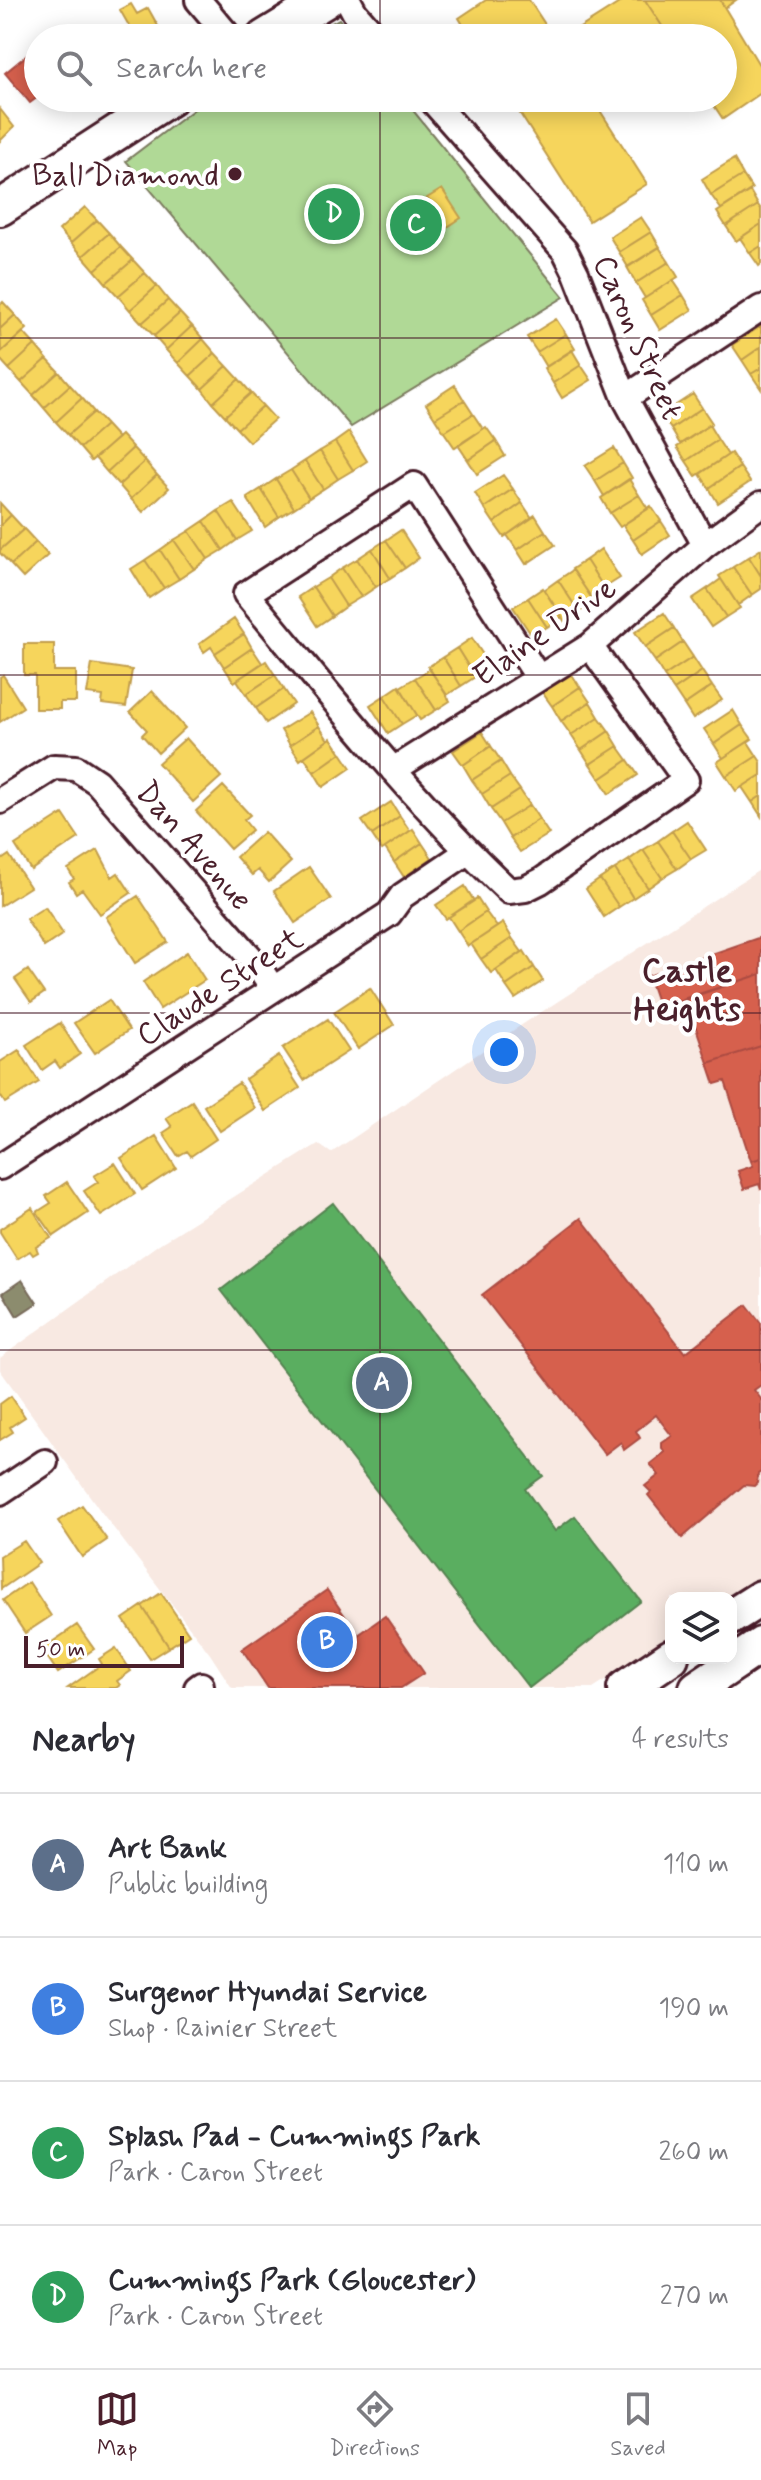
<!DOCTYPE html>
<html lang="en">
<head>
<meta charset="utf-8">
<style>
	:root { --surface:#fff; --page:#f2f2f3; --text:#2b2b33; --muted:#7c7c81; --line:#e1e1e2; --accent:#4a1f2b }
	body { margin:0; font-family:Mynerve,sans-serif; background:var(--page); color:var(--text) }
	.controls { position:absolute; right:24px; bottom:24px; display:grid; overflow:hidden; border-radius:16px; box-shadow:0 4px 20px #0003 }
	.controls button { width:72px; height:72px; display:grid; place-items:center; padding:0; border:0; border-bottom:2px solid var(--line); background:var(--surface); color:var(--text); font:40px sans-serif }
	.scale { position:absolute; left:24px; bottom:20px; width:160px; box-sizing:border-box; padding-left:8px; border:4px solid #4a1f2b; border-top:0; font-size:22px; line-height:28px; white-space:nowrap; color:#4a1f2b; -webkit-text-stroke:6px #fff; paint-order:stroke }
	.you { position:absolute; left:504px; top:1052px; width:28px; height:28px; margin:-20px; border:6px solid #fff; border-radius:50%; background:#1a73e8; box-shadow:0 0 0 12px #1a73e833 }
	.badge { display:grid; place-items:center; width:52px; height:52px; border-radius:50%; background:var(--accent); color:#fff; font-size:26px; font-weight:700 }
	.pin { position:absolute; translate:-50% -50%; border:4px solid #fff; box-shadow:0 2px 8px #0006 }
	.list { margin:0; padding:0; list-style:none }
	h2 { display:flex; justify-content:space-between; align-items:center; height:104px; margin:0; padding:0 32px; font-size:34px }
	h2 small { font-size:26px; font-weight:400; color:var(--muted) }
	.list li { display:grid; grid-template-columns:52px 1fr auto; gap:24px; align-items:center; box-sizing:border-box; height:144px; padding:0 32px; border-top:2px solid var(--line) }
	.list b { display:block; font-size:30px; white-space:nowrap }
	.list p { margin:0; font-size:26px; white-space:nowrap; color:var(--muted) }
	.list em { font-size:26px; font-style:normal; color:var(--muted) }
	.icon { flex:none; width:44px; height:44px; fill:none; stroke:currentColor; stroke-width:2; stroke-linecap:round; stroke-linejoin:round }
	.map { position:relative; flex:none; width:761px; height:1688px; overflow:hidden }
	.search { position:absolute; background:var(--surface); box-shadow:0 4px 20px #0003; left:24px; right:24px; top:24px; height:88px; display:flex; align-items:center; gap:20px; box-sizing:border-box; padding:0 28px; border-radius:44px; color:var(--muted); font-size:30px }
	.sheet { height:680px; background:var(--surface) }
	nav { display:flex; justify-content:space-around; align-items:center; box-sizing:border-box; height:112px; border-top:2px solid var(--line); background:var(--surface); font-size:22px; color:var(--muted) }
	nav a { display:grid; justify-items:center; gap:4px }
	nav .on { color:var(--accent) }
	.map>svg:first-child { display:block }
	.built { fill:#f8e9e2 }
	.green { fill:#b0d996; stroke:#7d7c60; stroke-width:2 }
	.homes { fill:#f6d55c; stroke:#c29e4d; stroke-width:2 }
	.shops { fill:#d6604d; stroke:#ac4c43; stroke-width:2 }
	.public { fill:#5aae61; stroke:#558351; stroke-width:2 }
	.industry { fill:#8c8c6e; stroke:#786b5a; stroke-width:2 }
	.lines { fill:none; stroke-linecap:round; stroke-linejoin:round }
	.street-casing { stroke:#4a1f2b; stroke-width:30 }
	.secondary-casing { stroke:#4a1f2b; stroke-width:40 }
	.street { stroke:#fff; stroke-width:24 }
	.secondary { stroke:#fff; stroke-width:34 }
	.grid { fill:none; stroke:#4a1f2b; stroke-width:2; stroke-opacity:0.55 }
	.poi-dot { fill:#4a1f2b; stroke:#fff; stroke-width:3 }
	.labels { text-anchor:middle; stroke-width:8; stroke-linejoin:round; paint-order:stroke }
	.poi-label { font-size:32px; fill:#4a1f2b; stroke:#fff; text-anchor:end }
	.street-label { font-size:32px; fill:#4a1f2b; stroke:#fff }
	.neighbourhood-label { font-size:34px; font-weight:bold; fill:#4a1f2b; stroke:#fff }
</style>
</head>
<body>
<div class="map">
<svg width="761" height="1688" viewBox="0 0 761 1688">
	<rect width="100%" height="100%" fill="#fff"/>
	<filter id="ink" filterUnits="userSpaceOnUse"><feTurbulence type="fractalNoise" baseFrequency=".0125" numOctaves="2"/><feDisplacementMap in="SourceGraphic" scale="16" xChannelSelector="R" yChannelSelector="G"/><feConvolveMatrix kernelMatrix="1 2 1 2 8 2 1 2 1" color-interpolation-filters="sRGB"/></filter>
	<g filter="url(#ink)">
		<path class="built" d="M761 869V1577L731 1598H671V1638L593 1688H232L210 1654 102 1513 0 1370V1358L159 1244 318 1144 331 1153 497 1041Z"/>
		<path class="green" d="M339 19 354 38H304Z
			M209 98H403L564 297 351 427 126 161Z"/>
		<path class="homes" d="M486 0H529L554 38H471L459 18Z
			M624 0H645L670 38H564Z
			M645 0H720L761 68V93L723 119 709 98H723V38H670Z
			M720 0H736L725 8Z
			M131 4 137 14 148 8 163 35 158 38H136L120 10Z
			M510 98H592L647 184 589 221Z
			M0 109 14 127 0 141Z
			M734 159 743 175 711 195 702 179Z
			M743 175 752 189 721 209 711 195Z
			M442 189 461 218 446 228 427 198Z
			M750 191 758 205 726 226 717 212Z
			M758 205 761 209V224L736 241 726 226Z
			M85 207 97 220 71 243 59 230Z
			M641 217 651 232 619 252 610 237Z
			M97 220 109 233 83 256 71 243Z
			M761 224V246L750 253 740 238Z
			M651 232 660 247 628 267 619 252Z
			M109 233 121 247 95 270 83 256Z
			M761 246V264L759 266 750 253Z
			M121 247 133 260 106 283 95 270Z
			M659 247 669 262 636 283 627 267Z
			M133 260 145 273 118 296 106 283Z
			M669 262 678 277 645 298 636 283Z
			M145 273 157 286 130 310 118 296Z
			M673 280 683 295 651 315 642 300Z
			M157 286 168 300 142 323 130 310Z
			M683 295 692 310 660 330 651 315Z
			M168 300 180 313 154 336 142 323Z
			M3 302 15 315 0 329V305Z
			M180 313 192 326 166 350 154 336Z
			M15 315 27 329 1 352 0 329Z
			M556 319 566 334 537 352 527 337Z
			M192 326 203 339 178 363 166 350Z
			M761 326V347L742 360 732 345Z
			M23 332 35 345 9 369 0 359V353Z
			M566 334 575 349 546 367 537 352Z
			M203 339 215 353 190 376 178 363Z
			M35 345 47 359 21 382 9 369Z
			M761 347V368L751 374 742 360Z
			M572 350 581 365 553 383 544 368Z
			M215 353 227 366 202 389 190 376Z
			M47 359 59 372 33 395 21 382Z
			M581 365 591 380 562 398 553 383Z
			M227 366 239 379 213 403 202 389Z
			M761 368V389L751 374Z
			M59 372 70 385 44 408 33 395Z
			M239 379 251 393 225 416 213 403Z
			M70 385 82 398 56 422 44 408Z
			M455 385 464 400 435 418 426 404Z
			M251 393 263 406 237 429 225 416Z
			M693 394 702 408 671 429 661 415Z
			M82 398 94 412 68 435 56 422Z
			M464 400 473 414 444 432 435 418Z
			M263 406 275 419 249 442 237 429Z
			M702 408 712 423 680 444 671 429Z
			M94 412 106 425 80 448 68 435Z
			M473 414 483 429 455 448 444 432Z
			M106 425 118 438 91 461 80 448Z
			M709 425 718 440 686 461 677 447Z
			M486 427 496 441 468 460 458 445Z
			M349 432 367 461 353 470 335 442Z
			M121 435 133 448 107 472 95 458Z
			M718 440 728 455 696 476 686 461Z
			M496 441 505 456 477 474 468 460Z
			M335 442 353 470 338 479 320 451Z
			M133 448 145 461 119 485 107 472Z
			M614 448 623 463 595 481 585 466Z
			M320 451 338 479 323 489 305 461Z
			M731 453 740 467 709 488 700 474Z
			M145 461 157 475 131 499 119 485Z
			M305 461 323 489 309 498 291 470Z
			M623 463 632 478 604 496 595 481Z
			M740 467 750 482 718 503 709 488Z
			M291 470 309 498 294 508 276 479Z
			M157 475 169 488 143 512 131 499Z
			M503 475 513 489 484 508 475 493Z
			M276 479 294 508 279 517 261 489Z
			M629 479 639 495 610 513 601 498Z
			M261 489 279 517 265 527 247 498Z
			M513 489 522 503 494 523 484 508Z
			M639 495 648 509 620 527 610 513Z
			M233 502 252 531 237 540 218 511Z
			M0 503 11 515 0 526Z
			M522 503 532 518 504 537 494 523Z
			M651 506 661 521 633 540 623 525Z
			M218 511 237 540 223 550 204 521Z
			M11 515 24 529 0 550V526Z
			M535 515 545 531 517 550 507 535Z
			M204 521 223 550 208 559 189 531Z
			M661 521 670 535 642 554 633 540Z
			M24 529 36 542 11 565 0 553V550Z
			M401 530 419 558 405 568 386 540Z
			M189 531 208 559 194 569 174 540Z
			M545 531 555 545 526 564 517 550Z
			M174 540 194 569 179 579 160 550Z
			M386 540 405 568 390 578 372 549Z
			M36 542 48 555 23 578 11 565Z
			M372 549 390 578 376 587 357 559Z
			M601 549 620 578 604 588 586 560Z
			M761 549V576L749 557Z
			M160 550 179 579 164 588 145 560Z
			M749 557 761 576V589L752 595 733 567Z
			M357 559 376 587 361 597 342 568Z
			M145 560 164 588 149 598 131 569Z
			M586 560 604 588 591 597 572 569Z
			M733 567 752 595 738 605 719 576Z
			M342 568 361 597 346 606 328 578Z
			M573 570 594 602 579 612 558 580Z
			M328 578 346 606 332 616 313 587Z
			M721 579 740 608 726 617 707 589Z
			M558 580 579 612 565 622 544 590Z
			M313 587 332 616 317 626 298 597Z
			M543 588 562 617 547 627 528 598Z
			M707 589 726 617 711 627 692 599Z
			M528 598 547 627 532 636 513 607Z
			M664 613 674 628 645 647 635 632Z
			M234 619 244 634 215 653 211 647 204 652 199 644Z
			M674 628 683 642 655 661 645 647Z
			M244 634 252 648 224 667 215 653Z
			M472 638 491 667 475 677 457 648Z
			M683 642 693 657 664 676 655 661Z
			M24 644H54V671H76V702H60V709H35V675H24Z
			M252 648 262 663 234 682 224 667Z
			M457 648 475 677 461 686 443 657Z
			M443 657 461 686 447 695 428 667Z
			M693 657 702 671 674 690 664 676Z
			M266 661 275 675 246 694 237 680Z
			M92 664 132 670 126 707 102 704 103 696 87 694Z
			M430 669 450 701 436 710 415 678Z
			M702 671 712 686 684 705 674 690Z
			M571 673 580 687 552 706 542 692Z
			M3 675 23 707 0 722V677Z
			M275 675 284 689 256 708 246 694Z
			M415 678 436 710 420 720 400 687Z
			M399 686 417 715 402 724 384 696Z
			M712 686 722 700 693 719 684 705Z
			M580 687 590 702 561 721 552 706Z
			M284 689 294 704 266 723 256 708Z
			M152 691 185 728 158 753 142 735 147 730 130 712Z
			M384 696 402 724 388 733 370 705Z
			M590 702 599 717 571 735 561 721Z
			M733 710 742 725 714 744 704 729Z
			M310 712 319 726 290 745 281 730Z
			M599 717 609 731 581 750 571 735Z
			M742 725 752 739 723 758 714 744Z
			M319 726 328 740 300 760 290 745Z
			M609 731 618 746 590 764 581 750Z
			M482 732 491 746 463 765 453 751Z
			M186 738 221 777 193 802 158 763Z
			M331 738 341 753 314 772 304 757Z
			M748 742 757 756 726 776 717 762Z
			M491 746 501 761 472 780 463 765Z
			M618 746 628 760 600 779 590 764Z
			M341 753 351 768 323 787 314 772Z
			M757 756 761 762V775L736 791 726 776Z
			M628 760 638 775 609 794 600 779Z
			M501 761 510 776 482 794 472 780Z
			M761 775V796L752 802 742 787Z
			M510 776 520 790 491 809 482 794Z
			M223 786 250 815 244 820 252 830 230 849 196 811Z
			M520 790 530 805 501 823 491 809Z
			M761 796V816L752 802Z
			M391 802 400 816 372 835 362 821Z
			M530 805 539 819 510 838 501 823Z
			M63 814 79 838 31 870 15 845Z
			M400 816 410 831 382 850 372 835Z
			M539 819 549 834 520 852 510 838Z
			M687 821 706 850 691 859 672 831Z
			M413 829 422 843 394 862 385 848Z
			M672 831 691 859 677 869 658 841Z
			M264 832 291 862 269 882 258 870 252 875 236 857Z
			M658 841 677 869 662 878 643 850Z
			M422 843 432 858 404 877 394 862Z
			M98 850 112 877 118 873 131 893 100 914 82 889 76 893 69 882 74 879 68 869Z
			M643 850 662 878 648 888 629 860Z
			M9 855 30 887 0 906V861Z
			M629 860 648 888 633 898 615 869Z
			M309 867 331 899 295 923 274 891Z
			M615 869 633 898 619 907 600 879Z
			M600 879 619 907 604 917 586 889Z
			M465 886 474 901 446 919 436 905Z
			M138 896 168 942 135 963 106 917Z
			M477 898 486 912 458 931 449 917Z
			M45 907 63 934 44 947 26 919Z
			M486 912 497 927 468 946 458 931Z
			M503 923 512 938 481 959 471 944Z
			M512 938 522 952 491 973 481 959Z
			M524 951 534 967 506 986 496 970Z
			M187 952 205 980 160 1009 143 982Z
			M534 967 543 981 515 999 506 986Z
			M28 970 44 993 31 1002 15 979Z
			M370 988 394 1025 358 1049 334 1012Z
			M109 1000 129 1030 95 1053 74 1023Z
			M328 1019 349 1051 304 1080 283 1048Z
			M60 1023 80 1054 60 1068 55 1061 42 1070 26 1045Z
			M19 1050 39 1082 5 1103 0 1095V1062Z
			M279 1056 300 1088 265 1111 245 1079Z
			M239 1083 255 1108 220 1131 204 1106Z
			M192 1101 216 1139 191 1156 187 1151 178 1156 163 1133 172 1127 166 1118Z
			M156 1136 176 1168 142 1190 121 1158Z
			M115 1163 135 1194 101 1216 84 1191 98 1182 94 1176Z
			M67 1182 88 1213 54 1236 37 1212 51 1203 46 1196Z
			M32 1208 51 1238 36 1247 38 1252 33 1255 30 1251 17 1259 0 1232V1229Z
			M11 1396 25 1417 10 1427 13 1432 0 1440V1404Z
			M82 1505 107 1540 82 1557 58 1521Z
			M24 1541 39 1563 1 1589 0 1556Z
			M29 1582 51 1616 25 1633 3 1600Z
			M161 1593 189 1634 169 1647 142 1606Z
			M142 1606 169 1647 150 1659 123 1619Z
			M77 1625 94 1649 58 1673 42 1649Z
			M116 1648 131 1671 117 1681 120 1685 116 1688H68L102 1664 99 1659Z"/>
		<path class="shops" d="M27 55 38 68V97L30 103 5 73Z
			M761 937V974L659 1008 648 976Z
			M761 974V1046L708 1063 686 998Z
			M761 1046V1158L751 1161 725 1081 715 1084 708 1063Z
			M761 1158V1190L759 1184 744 1189 738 1171 753 1166 751 1161Z
			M581 1218 685 1353 747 1305 761 1323V1385L754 1390 761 1399V1472L758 1474 757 1483 754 1486 744 1485 682 1538 648 1495 651 1492 645 1486 659 1475 650 1464 665 1452 662 1448V1443L672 1436 656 1415 636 1431 640 1438 624 1450 621 1442 605 1454 482 1295Z
			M327 1590 358 1635 385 1616 424 1673 401 1688H268L242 1649Z"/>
		<path class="public" d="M333 1203 543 1476 525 1489 555 1531 575 1516 641 1601 529 1688 221 1290Z"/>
		<path class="industry" d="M22 1280 37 1303 17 1316 3 1293Z"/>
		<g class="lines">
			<defs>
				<path id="street" d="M198 0 230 38
					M348 0 355 13 377 38
					M430 98 565 251 576 273 625 398 705 545
					M625 398 761 308
					M538 677 414 485 246 594C330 695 412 800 509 891L525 889 541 881 686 780 590 646
					M393 770 590 646 705 545 761 504
					M0 801 54 767 76 768 97 782 257 965 273 989
					M0 1167 389 914 402 896 467 852
					M0 1492 45 1462
					M197 1688 201 1685"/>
				<path id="secondary" d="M264 38 326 0
					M0 208 170 98
					M731 1617 761 1598
					M625 1688 671 1657
					M697 1688 761 1645"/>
			</defs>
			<use href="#street" class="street-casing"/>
			<use href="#secondary" class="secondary-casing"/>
			<use href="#street" class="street"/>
			<use href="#secondary" class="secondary"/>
		</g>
	</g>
	<path class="grid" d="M380 0V38M380 98V1688M0 338H761M0 675H761M0 1013H761M0 1350H761"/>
	<circle class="poi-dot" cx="235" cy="174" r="8"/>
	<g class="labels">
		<g class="poi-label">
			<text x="219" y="185">Ball Diamond</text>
		</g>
		<g class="street-label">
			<text transform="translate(639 337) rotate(66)" y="11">Caron Street</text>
			<text transform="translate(544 631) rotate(-35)" y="11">Elaine Drive</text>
			<text transform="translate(195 845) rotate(49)" y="11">Dan Avenue</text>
			<text transform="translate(219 986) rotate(-33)" y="11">Claude Street</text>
		</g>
		<g class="neighbourhood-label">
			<text x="687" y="981">Castle<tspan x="687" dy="39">Heights</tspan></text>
		</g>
	</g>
</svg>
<div class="controls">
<button><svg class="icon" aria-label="layers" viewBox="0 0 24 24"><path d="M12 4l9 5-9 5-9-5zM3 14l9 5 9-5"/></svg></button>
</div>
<div class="scale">50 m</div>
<div class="you"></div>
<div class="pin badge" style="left:382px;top:1383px;background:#5c6f8a">A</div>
<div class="pin badge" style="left:327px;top:1642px;background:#3f7fe0">B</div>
<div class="pin badge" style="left:416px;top:225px;background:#2e9e5b">C</div>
<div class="pin badge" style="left:334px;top:214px;background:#2e9e5b">D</div>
<div class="search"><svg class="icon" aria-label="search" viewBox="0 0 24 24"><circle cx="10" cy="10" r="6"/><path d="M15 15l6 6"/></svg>Search here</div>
</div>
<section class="sheet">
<h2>Nearby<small>4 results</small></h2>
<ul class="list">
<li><span class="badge" style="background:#5c6f8a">A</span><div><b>Art Bank</b><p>Public building</p></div><em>110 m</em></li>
<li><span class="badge" style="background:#3f7fe0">B</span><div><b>Surgenor Hyundai Service</b><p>Shop · Rainier Street</p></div><em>190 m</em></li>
<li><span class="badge" style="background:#2e9e5b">C</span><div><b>Splash Pad - Cummings Park</b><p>Park · Caron Street</p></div><em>260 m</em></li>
<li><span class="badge" style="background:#2e9e5b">D</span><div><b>Cummings Park (Gloucester)</b><p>Park · Caron Street</p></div><em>270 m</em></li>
</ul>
</section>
<nav>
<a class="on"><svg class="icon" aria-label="map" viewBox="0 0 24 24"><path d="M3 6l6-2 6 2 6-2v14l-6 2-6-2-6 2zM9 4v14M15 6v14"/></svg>Map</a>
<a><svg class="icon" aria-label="directions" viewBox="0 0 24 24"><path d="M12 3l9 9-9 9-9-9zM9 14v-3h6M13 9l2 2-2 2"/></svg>Directions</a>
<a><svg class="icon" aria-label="saved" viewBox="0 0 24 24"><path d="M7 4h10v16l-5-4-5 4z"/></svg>Saved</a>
</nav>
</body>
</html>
